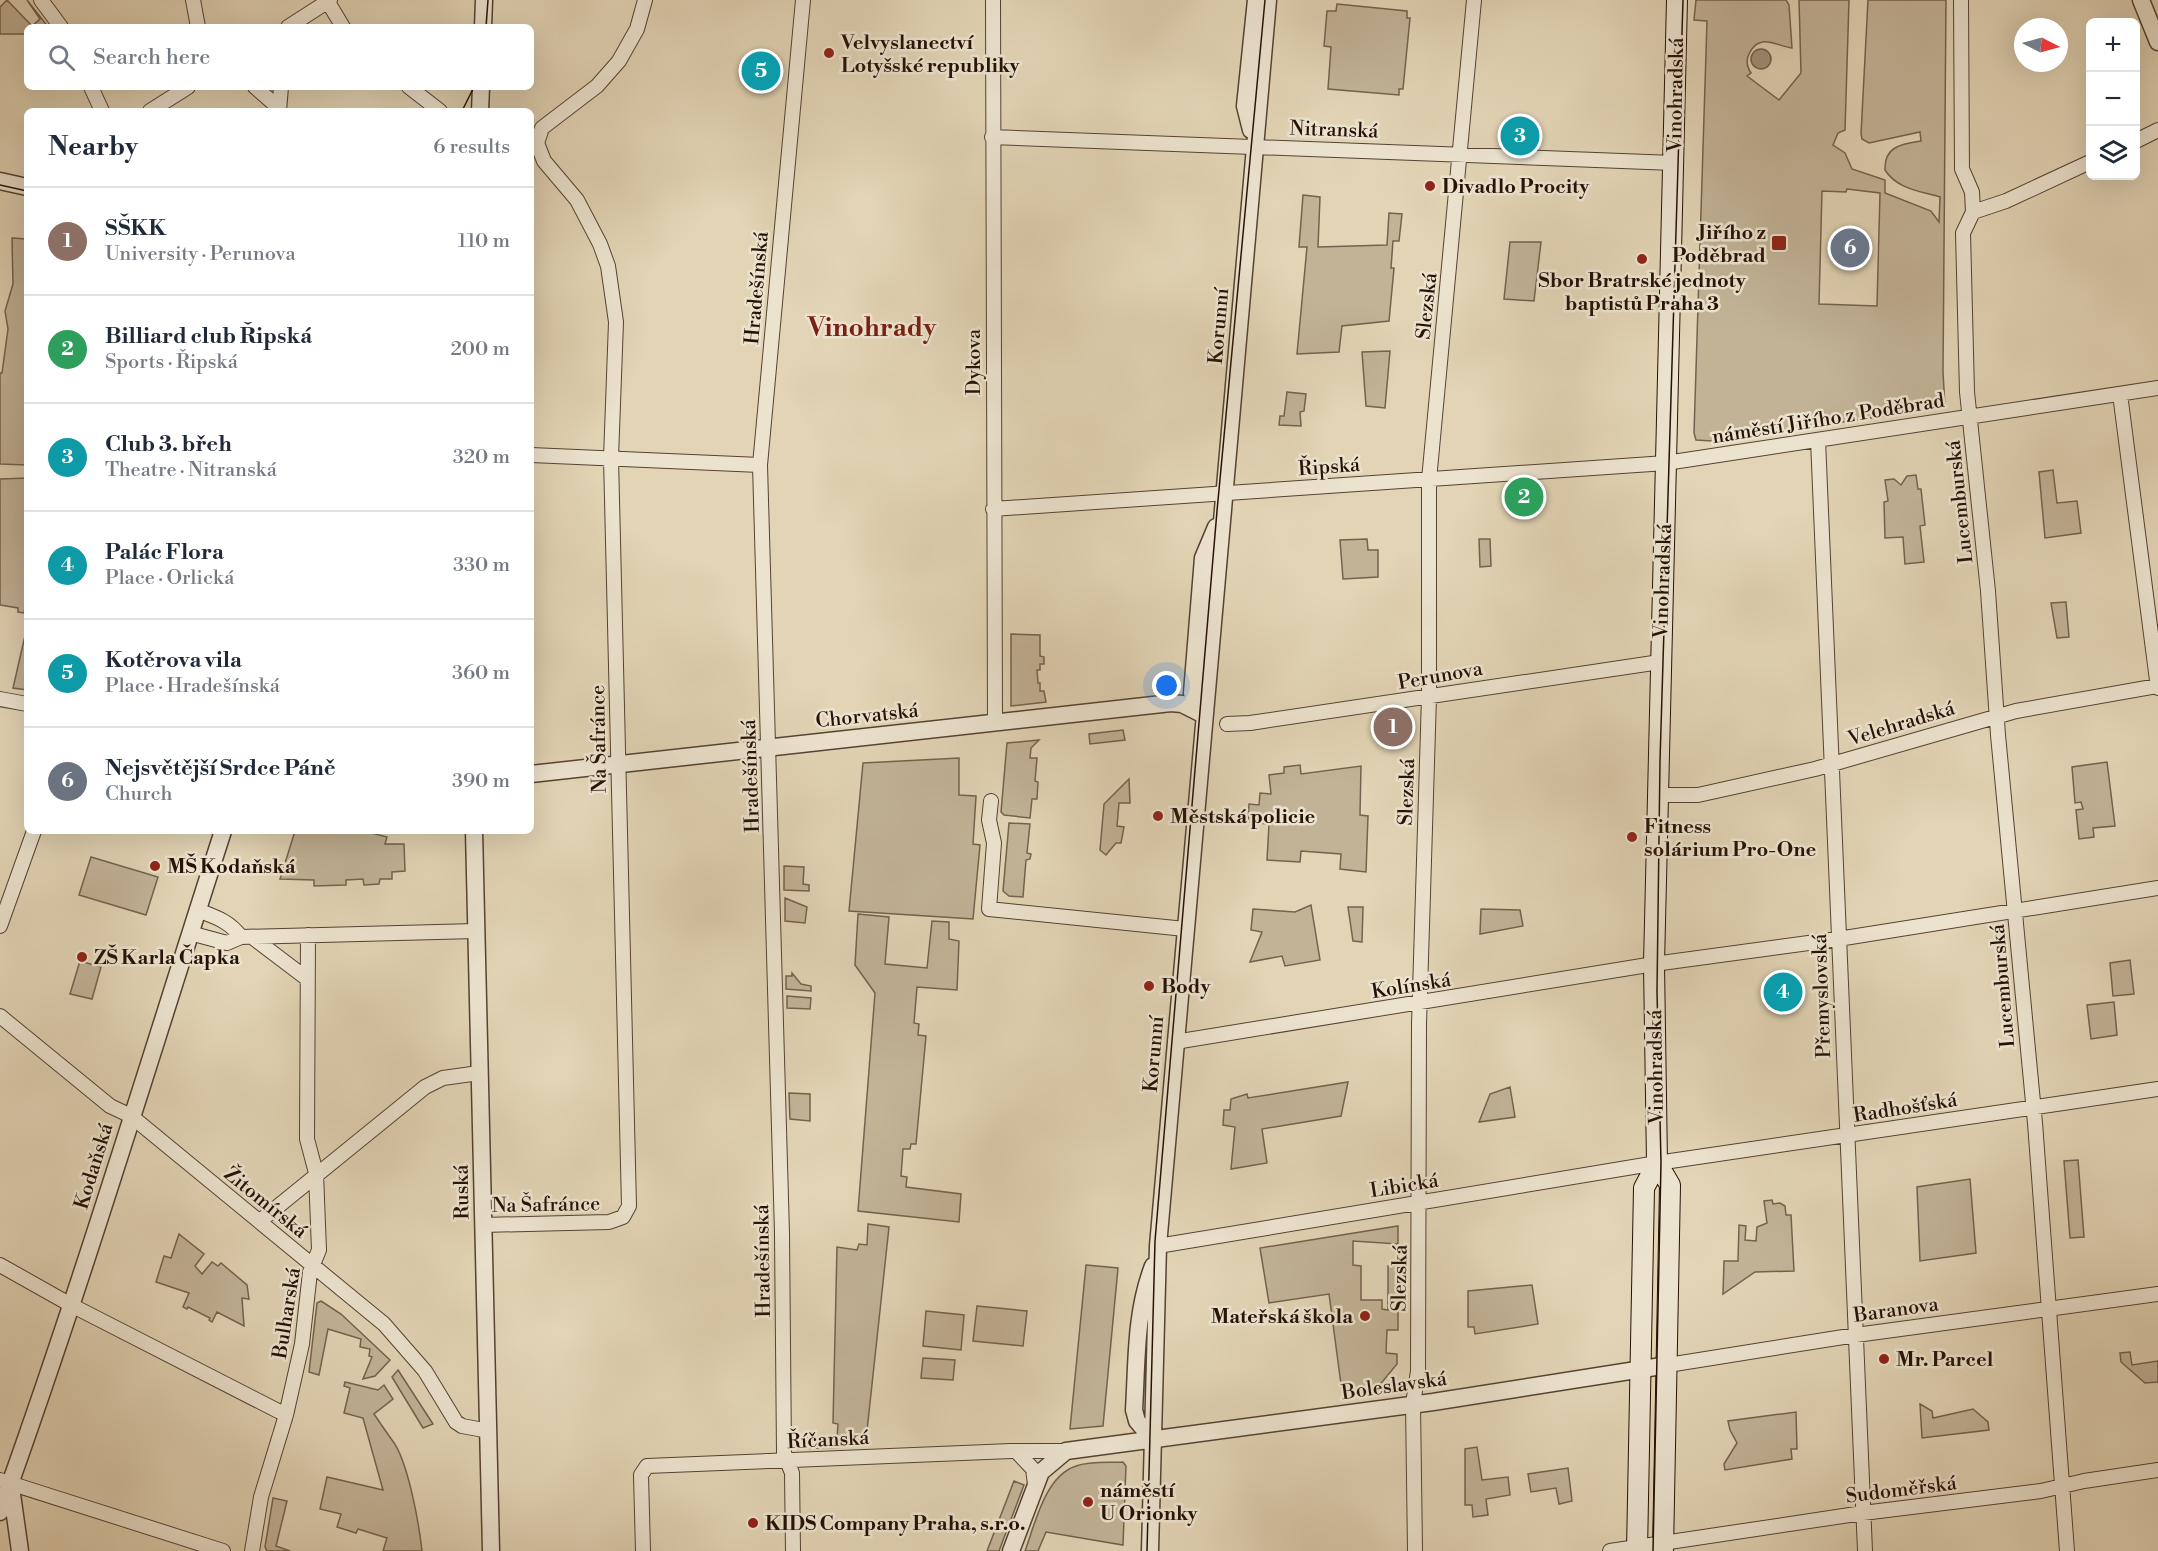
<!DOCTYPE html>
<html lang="en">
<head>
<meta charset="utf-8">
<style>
	:root { --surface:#fff; --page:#f2f2f3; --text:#1f2937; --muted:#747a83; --line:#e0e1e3; --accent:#0f766e }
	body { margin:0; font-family:"Libre Bodoni",serif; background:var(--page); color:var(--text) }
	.controls { position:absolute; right:18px; top:18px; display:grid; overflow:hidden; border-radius:9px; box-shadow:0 6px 24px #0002 }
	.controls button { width:54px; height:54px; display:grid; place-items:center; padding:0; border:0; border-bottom:2px solid var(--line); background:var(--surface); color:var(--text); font:30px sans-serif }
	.compass { position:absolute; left:2014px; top:18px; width:54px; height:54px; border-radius:50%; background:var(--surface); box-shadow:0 6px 24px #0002; rotate:96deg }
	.you { position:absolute; left:1167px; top:686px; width:21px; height:21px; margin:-15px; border:4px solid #fff; border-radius:50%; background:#1a73e8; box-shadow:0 0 0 9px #1a73e833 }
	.badge { display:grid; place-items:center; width:39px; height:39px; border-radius:50%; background:var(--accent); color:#fff; font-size:20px; font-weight:700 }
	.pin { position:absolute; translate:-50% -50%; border:3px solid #fff; box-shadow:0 2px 6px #0006 }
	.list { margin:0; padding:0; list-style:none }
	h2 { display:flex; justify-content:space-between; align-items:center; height:78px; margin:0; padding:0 24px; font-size:26px }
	h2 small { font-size:20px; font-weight:400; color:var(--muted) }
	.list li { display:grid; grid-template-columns:39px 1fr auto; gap:18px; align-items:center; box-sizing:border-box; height:108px; padding:0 24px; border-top:2px solid var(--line) }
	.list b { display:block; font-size:22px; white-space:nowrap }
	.list p { margin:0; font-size:20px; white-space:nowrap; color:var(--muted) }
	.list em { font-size:20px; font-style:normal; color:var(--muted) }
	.icon { flex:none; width:33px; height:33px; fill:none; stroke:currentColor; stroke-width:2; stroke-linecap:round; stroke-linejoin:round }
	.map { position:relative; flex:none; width:2158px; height:1551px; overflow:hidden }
	.search { position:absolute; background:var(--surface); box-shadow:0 6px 24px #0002; left:24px; top:24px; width:510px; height:66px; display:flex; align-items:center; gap:15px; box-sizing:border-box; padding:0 21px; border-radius:9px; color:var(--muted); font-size:22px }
	.panel { position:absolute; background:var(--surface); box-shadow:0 6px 24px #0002; left:24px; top:108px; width:510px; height:726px; border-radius:9px }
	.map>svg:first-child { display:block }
	.green { fill:#c2b397; stroke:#74624e; stroke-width:1.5; fill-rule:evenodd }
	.water { fill:#a2927a; stroke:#705e4c; stroke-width:1.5 }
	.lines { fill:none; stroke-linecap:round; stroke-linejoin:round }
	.minor-casing { stroke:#554232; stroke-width:16 }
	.tertiary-casing { stroke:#554232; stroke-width:19 }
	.secondary-casing { stroke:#261106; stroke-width:22 }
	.minor { stroke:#ece3cf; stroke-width:14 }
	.tertiary { stroke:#ece3cf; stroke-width:16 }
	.secondary { stroke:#ece3cf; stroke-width:20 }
	.tram { stroke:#261106; stroke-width:1.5 }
	.poi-dot { fill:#8f2418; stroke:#ece3cf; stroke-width:2 }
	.labels { text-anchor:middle; stroke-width:5; stroke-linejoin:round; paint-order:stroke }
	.poi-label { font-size:20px; font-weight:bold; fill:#261106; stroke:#ece3cf; text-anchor:start }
	.street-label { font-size:20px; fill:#261106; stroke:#ece3cf }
	.district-label { font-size:26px; font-weight:bold; fill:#7a1f14; stroke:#ece3cf }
</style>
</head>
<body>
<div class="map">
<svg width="2158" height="1551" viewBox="0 0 2158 1551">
	<rect width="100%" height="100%" fill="#e2d4b5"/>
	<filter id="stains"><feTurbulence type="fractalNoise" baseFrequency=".00333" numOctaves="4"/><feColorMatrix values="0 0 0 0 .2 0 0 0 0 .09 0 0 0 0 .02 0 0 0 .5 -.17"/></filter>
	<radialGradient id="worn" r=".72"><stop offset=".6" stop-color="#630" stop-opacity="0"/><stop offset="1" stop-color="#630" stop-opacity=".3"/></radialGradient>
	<path class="green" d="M7 0 32 26 40 19 27 0 46 24 42 27H27V34H0V7Z
		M1696 0H1786L1789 5 1792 48C1776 46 1759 32 1749 54 1746 60 1747 67 1751 73L1747 76 1779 100 1801 73 1799 0H1849L1845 130 1838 133 1833 145 1845 153 1852 169 1885 180V193L1931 211 1939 222 1940 197C1920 191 1897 189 1885 170 1884 146 1902 144 1921 141L1920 132 1869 143 1862 139 1861 134 1868 0H1946L1943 372 1945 407 1712 441 1696 440 1694 433 1707 21 1694 20ZM1847 189 1880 193 1877 306 1819 304 1822 191 1846 192Z
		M1337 4 1407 11V18H1410L1403 89H1399V95L1328 89 1331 47 1324 46 1327 11H1336Z
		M1303 195 1320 197 1318 247 1387 245 1389 213 1402 214 1399 241H1393L1391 268H1394L1389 321 1342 326 1339 352 1297 354 1307 247H1299Z
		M12 238 27 239V465L0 464V373H2L8 329 5 311 13 284Z
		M1510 242H1541L1534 301 1504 299Z
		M1390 351 1385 408 1366 406 1362 352Z
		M1287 392 1306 394 1304 411 1300 412 1301 426 1279 425 1280 416H1284Z
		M2053 470 2057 503 2077 501 2081 533 2045 538 2039 472Z
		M1916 475 1918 489H1921L1925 525 1920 526 1924 562 1905 564 1903 537 1885 538 1884 502 1888 501 1885 480 1894 479 1901 485 1907 476Z
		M27 478V595L24 613 18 612V608L0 605V479Z
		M1367 539 1368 550H1378V577L1343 579 1340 540Z
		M1479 539H1490L1491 566 1480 567Z
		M2066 602 2069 637 2057 638 2051 603Z
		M27 627V690L13 688Z
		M1011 634 1040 635V656L1044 657V664H1040V670H1037L1038 683H1040V691H1044L1046 702 1011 706Z
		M1123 730 1125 740 1090 744 1089 734Z
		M1039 740 1031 748 1030 758H1037L1035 781 1038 782 1037 799H1032L1030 818 1004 815 1001 812 1007 743Z
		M959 758V795L976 796 973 844 980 845 973 919 849 911 863 763Z
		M2107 762 2115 826 2093 828 2094 837 2079 839 2076 810 2083 809 2081 802 2075 803 2072 767Z
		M1300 765 1301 774 1361 766 1360 815 1368 816 1366 872 1340 869 1341 854 1301 851 1300 862 1267 860 1269 824 1248 822 1249 804 1259 805 1260 793 1271 794 1269 775 1284 773V767Z
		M1129 779 1130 803H1119L1117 826 1124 827 1121 843H1116L1106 855 1100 850 1104 804Z
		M1009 823 1030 824 1027 853 1031 854 1030 859 1026 860 1023 897 1009 896 1003 891Z
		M295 831H364L387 837 385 844H404L405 871 392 872V879H380L379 884 364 885 363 879 346 880V885L314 886V880L280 879Z
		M91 857 158 877 146 915 79 895Z
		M784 866 804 867 803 884 809 885V891L784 890Z
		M785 898 807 907 805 923 785 921Z
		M1311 905 1320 960 1285 966 1282 956 1250 962 1262 932 1251 930 1253 909 1295 912Z
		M1348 907H1363L1362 942 1353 941Z
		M1481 909 1520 910 1523 926 1480 934Z
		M858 914 889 917 885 964 927 968 932 921 949 922V939L959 941 957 990 917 987 914 1023 919 1024 918 1035 926 1036 916 1144H911L910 1149H903L901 1176 907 1177 906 1187 961 1194 959 1222 858 1211 875 993 855 965Z
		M2130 960 2134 994 2113 996 2110 963Z
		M80 961 101 967 92 999 70 994Z
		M792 973 801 984 811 986V991L786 989V976H792Z
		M787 996 811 998 810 1009 787 1008Z
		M2114 1002 2117 1035 2091 1039 2087 1005Z
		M1348 1082 1341 1116 1262 1129 1267 1163 1231 1169 1235 1127 1223 1125 1224 1110H1230L1231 1099 1247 1094 1248 1098Z
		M1510 1087 1515 1117 1479 1122 1490 1094Z
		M789 1093 810 1094V1121L790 1119Z
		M2078 1160 2084 1237 2070 1238 2064 1161Z
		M1970 1179 1976 1253 1920 1261 1917 1187Z
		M1772 1200 1773 1204 1780 1203 1785 1206 1786 1215H1791L1794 1271 1755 1272 1723 1294 1724 1261H1738L1739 1225 1746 1226 1745 1240 1756 1241 1757 1227 1767 1223 1764 1201Z
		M868 1224 889 1227 866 1440 845 1439V1447L797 1449V1437L837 1439 838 1424 833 1423 837 1247 857 1250 859 1244 867 1245Z
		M1398 1226V1244L1353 1241V1265L1361 1266V1300H1382V1309L1388 1310V1266H1398V1330H1387L1386 1353 1397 1354V1364L1378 1387 1342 1392 1329 1294 1269 1303 1260 1248Z
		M179 1234 204 1254 195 1266 202 1274 212 1262 218 1266 221 1263 247 1285 249 1299 242 1298 244 1326 217 1312 212 1322 209 1320 210 1318 188 1307 187 1309 183 1307 189 1293 156 1282 164 1256 171 1258Z
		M1086 1265 1118 1268 1103 1426 1070 1429Z
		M1532 1285 1538 1324 1475 1334 1474 1327H1468V1291Z
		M321 1301 341 1314 390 1360 375 1376 363 1379 372 1357 369 1356 370 1349 360 1347 361 1339 328 1329 319 1375 309 1372 317 1303Z
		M977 1306 1027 1311 1023 1346 973 1341Z
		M926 1311 964 1315 961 1350 923 1346Z
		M2130 1352 2132 1365 2158 1361V1382L2145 1383 2121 1362 2120 1353Z
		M923 1358 955 1360 953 1380 921 1378Z
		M398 1370 433 1424 423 1428 392 1377Z
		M345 1382 378 1390 384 1385 393 1399 374 1414C380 1423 387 1433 392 1440 408 1460 419 1524 422 1551H383L387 1538 358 1529 356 1533 337 1527 341 1514 320 1509 327 1477 383 1490 363 1418 344 1413 350 1388 344 1386Z
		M1920 1404 1932 1411 1933 1418 1973 1409 1988 1422 1989 1430 1922 1438Z
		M1796 1412 1797 1449H1791L1792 1459 1725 1470 1724 1464 1737 1443 1730 1430 1728 1421Z
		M1477 1447 1482 1480 1508 1477 1510 1495 1486 1499 1488 1515 1473 1517 1472 1505H1465V1449Z
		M1123 1462 1126 1466 1123 1545 1046 1532 1038 1551H1025C1035 1524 1045 1476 1076 1466 1090 1461 1109 1463 1123 1462Z
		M1568 1468 1572 1501 1559 1504 1556 1488 1531 1492 1528 1474Z
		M1014 1481 1024 1485 999 1551H987Z
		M273 1498 287 1501 276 1546 290 1551H267L265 1547Z"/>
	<path class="water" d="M1751 59a10 10 0 1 1 20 0a10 10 0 1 1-20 0Z"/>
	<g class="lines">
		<defs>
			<path id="minor" d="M41 0 61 27
				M193 0 198 27
				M993 0 995 723
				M1961 0 1962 169 1972 192 1973 212 1963 233 1967 392 1988 591 1998 735 2035 1123 2067 1551
				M328 2 343 27
				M288 27 330 0
				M91 87 102 111
				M255 87 279 108
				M409 87 440 111
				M150 111 188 87
				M279 111 281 87
				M992 137 1674 163
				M2136 141 2158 130
				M1973 212 2006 201 2090 162
				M2120 394 2158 688
				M1818 440 1865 1551
				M531 455 760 465
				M993 509 1666 463 2158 388
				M0 699 27 704
				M1227 724 1250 723 1660 662
				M1657 795H1698L1815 769 2016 711 2158 686
				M991 801 989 820 994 843 989 909 1185 929
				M197 910C216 917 229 921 241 937
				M0 926 34 831
				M190 933 227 943 241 937 476 931
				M252 937 306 978
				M0 1016 110 1106 131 1116 384 1324 425 1371 456 1422 462 1426 489 1431
				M1175 1042 1654 964 1838 939 2158 888
				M260 1221 425 1087 443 1078 479 1073
				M483 1225 609 1222 623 1217 629 1206 611 458 616 322 608 266 600 244 577 200 544 161 537 143 542 128 597 86 619 61 637 29 645 0
				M1158 1246 1657 1163 2158 1089
				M0 1265 71 1305 286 1415
				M1668 1365 1856 1335 2158 1294
				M1016 1451 1033 1469 1035 1484
				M0 1480 223 1551
				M252 1551 261 1497 286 1415 302 1344 310 1272 319 1250 316 1173 307 1139 308 935
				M643 1551 641 1475 647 1466 1011 1451H1066
				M793 1551 792 1473 784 1453 782 1233 760 465 803 0
				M1415 1551 1413 1404 1418 1371 1419 1024 1429 697V480L1474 0
				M1610 1551 1863 1513 2041 1491 2084 1481 2158 1470"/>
			<path id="tertiary" d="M2141 0 2158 42
				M483 27 484 0
				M480 111 481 87
				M1251 130 1245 106 1256 0
				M0 181 27 187
				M1204 715 1192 693 1203 558 1216 527
				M531 774 1171 703 1182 704 1204 715
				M474 831 491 1551
				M1152 1439 1137 1421 1134 1410C1137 1360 1135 1313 1153 1266
				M11 1487 20 1551
				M0 1512C81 1287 150 1058 223 831
				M1011 1551 1041 1472 1066 1451 1433 1402 1668 1365
				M1150 1551 1158 1246 1268 0"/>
			<path id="secondary" d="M1657 1163 1670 1185 1663 1551
				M1637 1551 1644 1188 1657 1163 1654 964 1677 0"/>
		</defs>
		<use href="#minor" class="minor-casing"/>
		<use href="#tertiary" class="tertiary-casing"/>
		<use href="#secondary" class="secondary-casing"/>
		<use href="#minor" class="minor"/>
		<use href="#tertiary" class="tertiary"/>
		<use href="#secondary" class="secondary"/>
		<path class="tram" d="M486 27 488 0
			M462 111 474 87
			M0 185 27 191
			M1147 1551 1155 1241 1217 511 1265 0
			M1653 1551 1661 1162 1657 991 1660 761 1683 0"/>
	</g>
	<g class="poi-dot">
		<circle cx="829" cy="53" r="6"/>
		<circle cx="1430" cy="186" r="6"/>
		<rect x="1771" y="235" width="16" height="16" rx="3"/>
		<circle cx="1642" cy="259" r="6"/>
		<circle cx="1158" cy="816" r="6"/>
		<circle cx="1632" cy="837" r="6"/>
		<circle cx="155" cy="866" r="6"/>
		<circle cx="82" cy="957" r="6"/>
		<circle cx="1149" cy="986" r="6"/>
		<circle cx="1365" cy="1316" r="6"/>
		<circle cx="1884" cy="1359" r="6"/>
		<circle cx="1088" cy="1502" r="6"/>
		<circle cx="753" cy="1523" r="6"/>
	</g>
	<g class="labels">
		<g class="poi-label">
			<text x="841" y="49">Velvyslanectví<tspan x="841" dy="23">Lotyšské republiky</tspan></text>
			<text x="1442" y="193">Divadlo Procity</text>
			<text x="1766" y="239" text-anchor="end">Jiřího z<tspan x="1766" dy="23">Poděbrad</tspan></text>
			<text x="1642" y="287" text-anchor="middle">Sbor Bratrské jednoty<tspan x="1642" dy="23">baptistů Praha 3</tspan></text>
			<text x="1170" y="823">Městská policie</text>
			<text x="1644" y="833">Fitness<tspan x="1644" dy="23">solárium Pro-One</tspan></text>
			<text x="167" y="873">MŠ Kodaňská</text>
			<text x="94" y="964">ZŠ Karla Čapka</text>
			<text x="1161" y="993">Body</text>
			<text x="1353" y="1323" text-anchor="end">Mateřská škola</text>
			<text x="1896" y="1366">Mr. Parcel</text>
			<text x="1100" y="1497">náměstí<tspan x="1100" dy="23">U Orionky</tspan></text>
			<text x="765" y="1530">KIDS Company Praha, s.r.o.</text>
		</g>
		<g class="street-label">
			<text transform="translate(1675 95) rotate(-89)" y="7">Vinohradská</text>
			<text transform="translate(1334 129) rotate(2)" y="7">Nitranská</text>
			<text transform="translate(756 288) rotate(-85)" y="7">Hradešínská</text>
			<text transform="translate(1426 306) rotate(-84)" y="7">Slezská</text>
			<text transform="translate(1218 326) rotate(-85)" y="7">Korunní</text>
			<text transform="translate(973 362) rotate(-90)" y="7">Dykova</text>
			<text transform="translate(1828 418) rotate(-9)" y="7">náměstí Jiřího z Poděbrad</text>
			<text transform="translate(1329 466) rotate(-4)" y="7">Řipská</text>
			<text transform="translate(1959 502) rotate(-96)" y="7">Lucemburská</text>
			<text transform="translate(1662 581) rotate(-88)" y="7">Vinohradská</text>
			<text transform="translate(1440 675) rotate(-10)" y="7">Perunova</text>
			<text transform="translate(867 715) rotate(-6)" y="7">Chorvatská</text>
			<text transform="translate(1901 723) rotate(-17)" y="7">Velehradská</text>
			<text transform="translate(598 739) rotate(-91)" y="7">Na Šafránce</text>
			<text transform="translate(750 776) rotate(-92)" y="7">Hradešínská</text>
			<text transform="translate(1406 792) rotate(-88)" y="7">Slezská</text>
			<text transform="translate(1411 985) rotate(-9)" y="7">Kolínská</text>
			<text transform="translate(2002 986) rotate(-95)" y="7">Lucemburská</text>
			<text transform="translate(1821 996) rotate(-92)" y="7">Přemyslovská</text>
			<text transform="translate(1153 1054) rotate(-85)" y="7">Korunní</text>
			<text transform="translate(1655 1067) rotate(-91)" y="7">Vinohradská</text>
			<text transform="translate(1905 1107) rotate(-9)" y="7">Radhošťská</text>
			<text transform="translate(93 1166) rotate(-73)" y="7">Kodaňská</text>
			<text transform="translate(1404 1185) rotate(-9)" y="7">Libická</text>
			<text transform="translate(461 1192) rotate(-91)" y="7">Ruská</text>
			<text transform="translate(266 1202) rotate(39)" y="7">Žitomírská</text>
			<text transform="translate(546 1204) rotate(-1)" y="7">Na Šafránce</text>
			<text transform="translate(762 1261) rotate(-91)" y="7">Hradešínská</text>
			<text transform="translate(1399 1278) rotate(-89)" y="7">Slezská</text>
			<text transform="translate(1896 1309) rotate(-8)" y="7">Baranova</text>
			<text transform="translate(286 1313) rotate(-81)" y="7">Bulharská</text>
			<text transform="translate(1394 1385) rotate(-8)" y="7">Boleslavská</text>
			<text transform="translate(828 1439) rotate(-3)" y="7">Říčanská</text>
			<text transform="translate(1901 1489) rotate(-7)" y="7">Sudoměřská</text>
		</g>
		<g class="district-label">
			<text x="872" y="336">Vinohrady</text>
		</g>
	</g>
	<rect width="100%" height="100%" filter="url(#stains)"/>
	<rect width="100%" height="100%" fill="url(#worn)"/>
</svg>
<div class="controls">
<button>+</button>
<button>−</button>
<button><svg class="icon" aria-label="layers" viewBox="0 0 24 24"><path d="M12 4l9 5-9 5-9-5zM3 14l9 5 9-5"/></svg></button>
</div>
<svg class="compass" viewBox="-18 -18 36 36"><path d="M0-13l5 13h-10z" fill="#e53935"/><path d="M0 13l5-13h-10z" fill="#747a83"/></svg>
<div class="you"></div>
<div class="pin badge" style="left:1393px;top:727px;background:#8d6e63">1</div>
<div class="pin badge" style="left:1524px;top:497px;background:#2e9e5b">2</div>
<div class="pin badge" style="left:1520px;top:136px;background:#0f9aa8">3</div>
<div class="pin badge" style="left:1783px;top:992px;background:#0f9aa8">4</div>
<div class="pin badge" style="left:761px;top:71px;background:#0f9aa8">5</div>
<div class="pin badge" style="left:1850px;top:248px;background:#6b7280">6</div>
<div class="search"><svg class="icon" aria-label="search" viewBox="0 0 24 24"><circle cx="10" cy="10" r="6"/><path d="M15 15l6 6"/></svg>Search here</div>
<section class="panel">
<h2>Nearby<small>6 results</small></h2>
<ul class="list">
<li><span class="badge" style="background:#8d6e63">1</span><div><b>SŠKK</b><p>University · Perunova</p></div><em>110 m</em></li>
<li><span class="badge" style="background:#2e9e5b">2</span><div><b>Billiard club Řipská</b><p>Sports · Řipská</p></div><em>200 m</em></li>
<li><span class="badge" style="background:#0f9aa8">3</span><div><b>Club 3. břeh</b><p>Theatre · Nitranská</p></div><em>320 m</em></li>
<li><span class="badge" style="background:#0f9aa8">4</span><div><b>Palác Flora</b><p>Place · Orlická</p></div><em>330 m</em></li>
<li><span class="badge" style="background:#0f9aa8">5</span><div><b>Kotěrova vila</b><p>Place · Hradešínská</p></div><em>360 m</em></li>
<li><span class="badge" style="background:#6b7280">6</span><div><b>Nejsvětější Srdce Páně</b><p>Church</p></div><em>390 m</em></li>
</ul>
</section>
</div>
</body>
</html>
